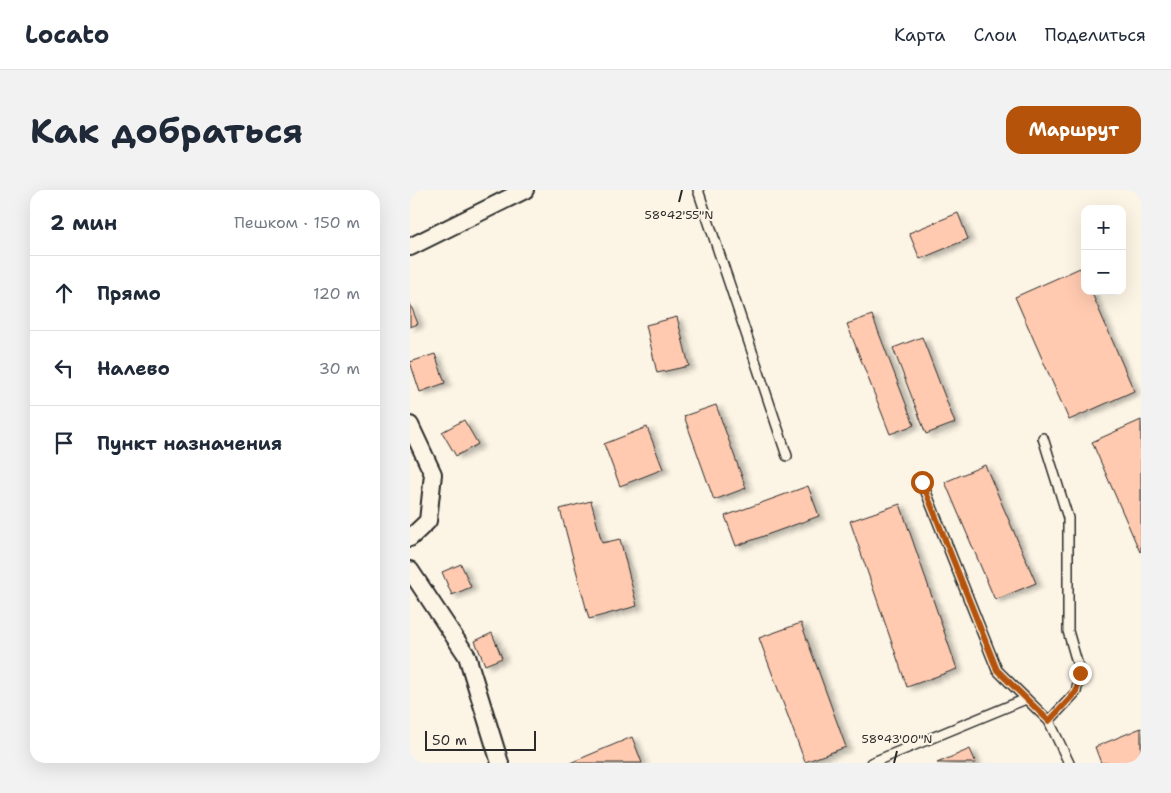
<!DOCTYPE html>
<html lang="ru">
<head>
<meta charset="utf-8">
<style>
	:root { --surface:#fff; --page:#f2f2f3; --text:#1f2937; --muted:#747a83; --line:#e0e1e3; --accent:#b45309 }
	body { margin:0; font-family:"Shantell Sans",sans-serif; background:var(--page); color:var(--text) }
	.controls { position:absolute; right:15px; top:15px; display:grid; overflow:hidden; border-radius:10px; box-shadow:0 5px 20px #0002 }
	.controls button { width:45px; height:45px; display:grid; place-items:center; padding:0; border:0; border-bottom:1px solid var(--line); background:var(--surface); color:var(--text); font:25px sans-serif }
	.scale { position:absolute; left:15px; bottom:12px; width:111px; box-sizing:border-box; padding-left:5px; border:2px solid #2b2b2b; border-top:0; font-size:14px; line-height:18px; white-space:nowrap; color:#2b2b2b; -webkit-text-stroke:4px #fcf5e5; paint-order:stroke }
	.stop { position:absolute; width:15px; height:15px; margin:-11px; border:4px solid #b45309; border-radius:50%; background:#fff }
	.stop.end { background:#b45309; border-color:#fff; box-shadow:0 1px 5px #0008 }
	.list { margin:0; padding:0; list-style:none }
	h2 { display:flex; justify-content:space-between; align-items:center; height:65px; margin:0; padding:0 20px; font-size:21px }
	h2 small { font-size:16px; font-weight:400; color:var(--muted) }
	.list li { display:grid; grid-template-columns:32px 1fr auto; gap:15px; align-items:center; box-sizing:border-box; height:75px; padding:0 20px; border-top:1px solid var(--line) }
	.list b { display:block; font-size:19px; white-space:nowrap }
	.list em { font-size:16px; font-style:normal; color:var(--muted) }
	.icon { flex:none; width:28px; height:28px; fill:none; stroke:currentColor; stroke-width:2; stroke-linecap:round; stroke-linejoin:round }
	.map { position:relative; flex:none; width:731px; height:573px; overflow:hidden; border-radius:15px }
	header { display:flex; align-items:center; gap:30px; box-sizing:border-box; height:70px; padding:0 25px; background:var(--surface); border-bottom:1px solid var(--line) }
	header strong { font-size:24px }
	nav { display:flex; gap:28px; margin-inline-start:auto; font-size:18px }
	.intro { display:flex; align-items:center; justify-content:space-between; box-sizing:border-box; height:120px; padding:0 30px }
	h1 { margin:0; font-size:35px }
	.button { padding:12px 22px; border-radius:15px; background:var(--accent); color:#fff; font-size:18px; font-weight:700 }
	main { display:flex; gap:30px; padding:0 30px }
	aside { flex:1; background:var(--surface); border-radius:15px; box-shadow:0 5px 20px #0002 }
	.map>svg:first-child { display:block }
	.building { fill:#ffcab0; stroke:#2b2b2b; filter:url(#shadow) }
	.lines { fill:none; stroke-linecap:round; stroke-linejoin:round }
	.lane-casing { stroke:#2b2b2b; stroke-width:12 }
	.street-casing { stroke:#2b2b2b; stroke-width:20 }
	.lane { stroke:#fcf5e5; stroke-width:9 }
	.street { stroke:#fcf5e5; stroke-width:16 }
	.route { stroke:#b45309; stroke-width:6 }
	.ticks { fill:none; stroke:#2b2b2b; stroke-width:2 }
	.ticks-label { font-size:12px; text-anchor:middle; fill:#2b2b2b; stroke:#fcf5e5; stroke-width:4; stroke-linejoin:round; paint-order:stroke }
</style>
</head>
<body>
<header>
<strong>Locato</strong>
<nav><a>Карта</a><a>Слои</a><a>Поделиться</a></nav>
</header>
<div class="intro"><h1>Как добраться</h1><a class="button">Маршрут</a></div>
<main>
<aside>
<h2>2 мин<small>Пешком · 150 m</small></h2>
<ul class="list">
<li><svg class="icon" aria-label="ahead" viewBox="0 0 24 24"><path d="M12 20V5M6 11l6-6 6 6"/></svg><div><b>Прямо</b></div><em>120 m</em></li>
<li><svg class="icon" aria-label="left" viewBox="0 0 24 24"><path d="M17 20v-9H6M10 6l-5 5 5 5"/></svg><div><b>Налево</b></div><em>30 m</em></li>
<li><svg class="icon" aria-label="arrive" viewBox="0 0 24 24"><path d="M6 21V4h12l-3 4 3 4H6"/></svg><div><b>Пункт назначения</b></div></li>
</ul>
</aside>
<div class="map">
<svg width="731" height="573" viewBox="0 0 731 573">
	<defs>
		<filter id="shadow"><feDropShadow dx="5.5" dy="3" stdDeviation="2.5" flood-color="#0004"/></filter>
	</defs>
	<rect width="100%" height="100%" fill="#fcf5e5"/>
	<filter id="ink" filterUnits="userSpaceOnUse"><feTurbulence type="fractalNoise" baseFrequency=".02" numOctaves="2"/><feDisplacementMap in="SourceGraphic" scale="10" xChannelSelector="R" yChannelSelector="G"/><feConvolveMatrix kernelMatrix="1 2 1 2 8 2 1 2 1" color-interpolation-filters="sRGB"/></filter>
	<g filter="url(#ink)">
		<path class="building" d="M548 23 558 49 510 69 499 43Z
			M670 78 675 88V101H681L724 201 659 230 605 107Z
			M0 113 8 134 0 137Z
			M462 125 504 235 480 244 437 134Z
			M267 127 279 176 247 183 236 135Z
			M512 147 545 233 516 244 483 158Z
			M25 164 35 193 10 202 0 172Z
			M306 215 336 298 304 310 274 226Z
			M54 230 68 254 46 266 32 242Z
			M731 230V361L730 362 682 252Z
			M237 237 253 279 210 296 194 254Z
			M575 275 626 393 585 410 535 292Z
			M398 296 409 326 326 356 315 326Z
			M181 311 192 353 210 349 227 416 179 429 150 319Z
			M490 314 547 479 497 497 440 331Z
			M51 374 61 397 42 405 32 382Z
			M391 433 436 557 395 572 349 448Z
			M82 443 92 468 75 475 65 451Z
			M731 538V573H691L685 557Z
			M222 547 232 573H160Z
			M560 559 566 573H527Z"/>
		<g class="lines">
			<defs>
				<path id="lane" d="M288 0 377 266
					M633 248 658 328V441L670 483 666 502 639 531 659 573
					M512 292 587 480 639 531
					M461 573 616 509"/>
				<path id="street" d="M0 57 115 0
					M0 235 23 284 18 331 0 348
					M0 380 57 466 90 573"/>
			</defs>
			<use href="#lane" class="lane-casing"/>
			<use href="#street" class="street-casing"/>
			<use href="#lane" class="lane"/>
			<use href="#street" class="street"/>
		</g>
	</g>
	<g class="lines" filter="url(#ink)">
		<path class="route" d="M512 292 587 480 639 531 666 502 670 483"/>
	</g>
	<path class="ticks" d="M269 12 272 0M484 573 487 561"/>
	<g class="ticks-label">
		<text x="269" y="29">58°42'55"N</text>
		<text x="487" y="553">58°43'00"N</text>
	</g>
</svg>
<div class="controls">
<button>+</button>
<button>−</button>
</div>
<div class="scale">50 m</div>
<div class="stop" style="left:512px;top:292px"></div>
<div class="stop end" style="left:670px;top:483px"></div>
</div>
</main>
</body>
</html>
